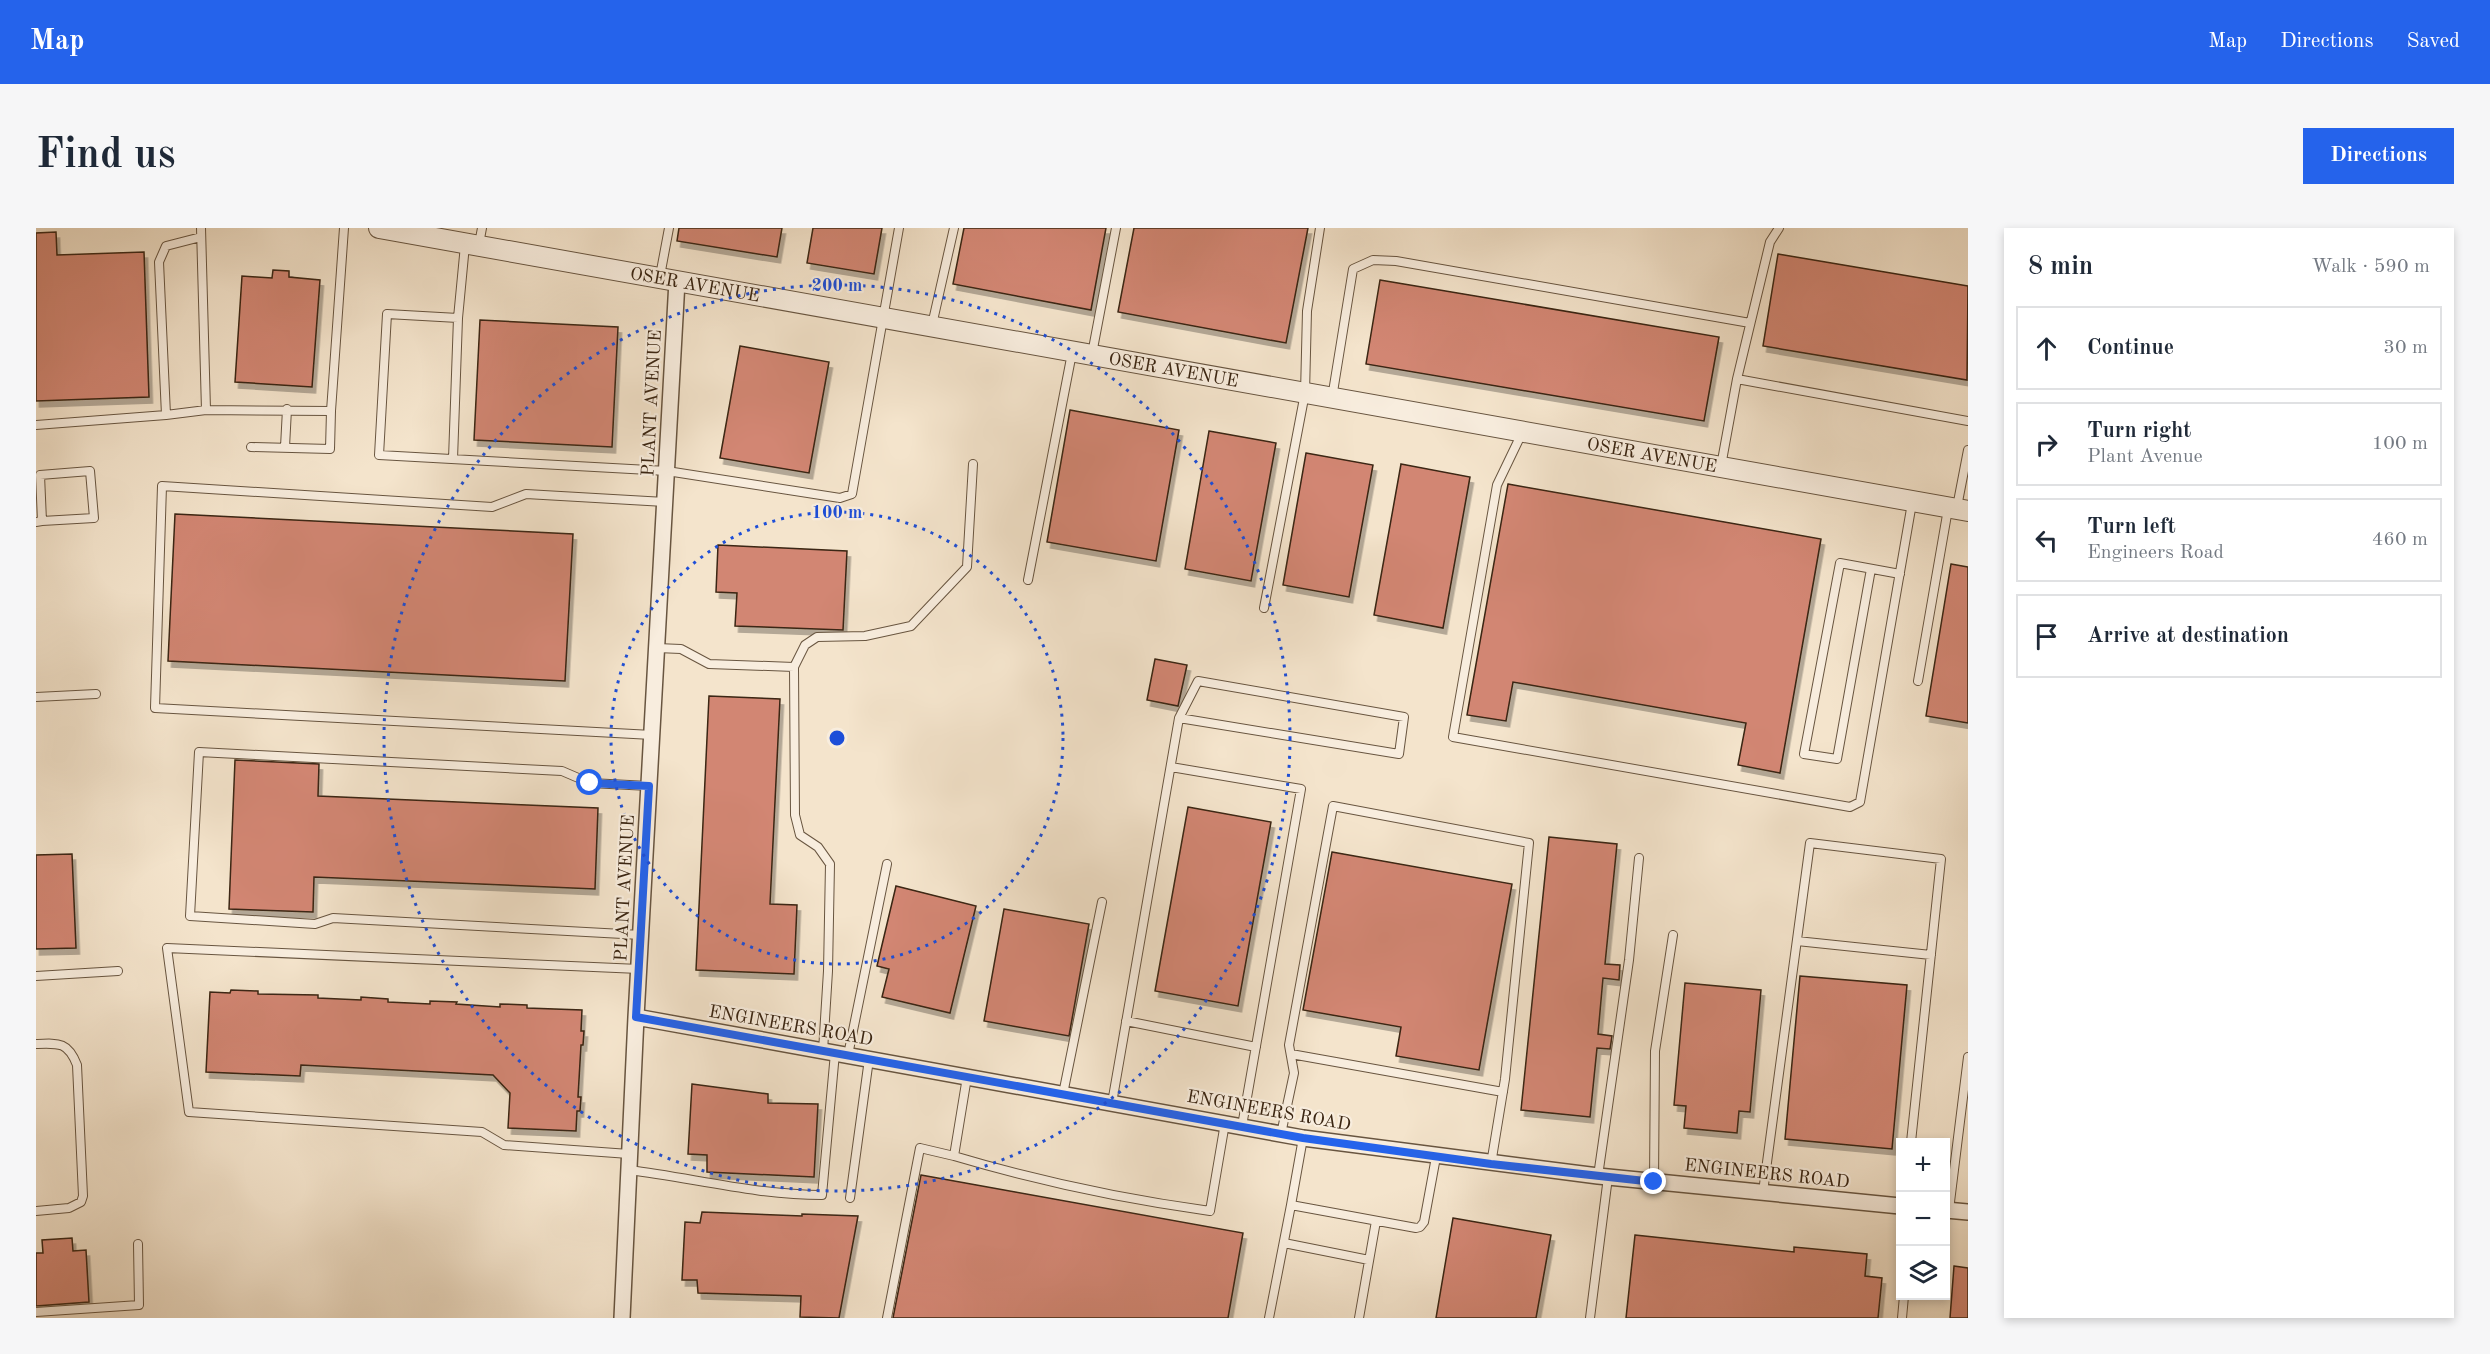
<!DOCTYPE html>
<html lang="en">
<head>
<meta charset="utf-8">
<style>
	:root { --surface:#fff; --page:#f6f6f7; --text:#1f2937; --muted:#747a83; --line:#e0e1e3; --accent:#2563eb }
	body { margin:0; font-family:"Old Standard TT",serif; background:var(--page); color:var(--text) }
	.controls { position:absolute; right:18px; bottom:18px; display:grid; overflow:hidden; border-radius:0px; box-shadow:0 3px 9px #0003 }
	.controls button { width:54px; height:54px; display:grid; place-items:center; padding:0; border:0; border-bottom:2px solid var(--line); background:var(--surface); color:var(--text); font:30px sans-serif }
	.stop { position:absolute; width:18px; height:18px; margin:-14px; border:4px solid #2563eb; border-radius:50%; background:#fff }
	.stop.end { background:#2563eb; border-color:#fff; box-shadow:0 2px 6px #0008 }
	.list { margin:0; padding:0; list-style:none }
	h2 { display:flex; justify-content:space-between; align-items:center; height:78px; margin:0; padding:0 24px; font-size:26px }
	h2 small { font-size:20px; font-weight:400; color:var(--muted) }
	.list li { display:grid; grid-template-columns:39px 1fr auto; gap:18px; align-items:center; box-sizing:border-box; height:84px; margin:0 12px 12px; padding:0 12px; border:2px solid var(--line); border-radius:0px }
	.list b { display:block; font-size:22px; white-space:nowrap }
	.list p { margin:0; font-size:20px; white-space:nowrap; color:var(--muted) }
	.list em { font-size:20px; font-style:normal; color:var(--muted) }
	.icon { flex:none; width:33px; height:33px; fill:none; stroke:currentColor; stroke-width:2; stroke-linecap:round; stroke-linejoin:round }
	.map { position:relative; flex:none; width:1932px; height:1090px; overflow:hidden; border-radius:0px }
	header { display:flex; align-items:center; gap:36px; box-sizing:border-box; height:84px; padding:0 30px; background:var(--accent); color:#fff }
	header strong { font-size:28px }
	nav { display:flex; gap:33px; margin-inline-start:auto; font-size:21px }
	.intro { display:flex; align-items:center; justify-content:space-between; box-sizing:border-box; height:144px; padding:0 36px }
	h1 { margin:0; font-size:42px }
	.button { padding:15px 27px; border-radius:0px; background:var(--accent); color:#fff; font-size:21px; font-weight:700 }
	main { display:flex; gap:36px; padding:0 36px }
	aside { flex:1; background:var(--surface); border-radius:0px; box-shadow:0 3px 9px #0003 }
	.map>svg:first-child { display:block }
	.building { fill:#d28673; stroke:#3a2512; stroke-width:1.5; filter:url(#shadow) }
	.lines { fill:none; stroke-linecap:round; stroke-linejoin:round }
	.service-casing { stroke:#685540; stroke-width:10 }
	.minor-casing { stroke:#685540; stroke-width:18 }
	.tertiary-casing { stroke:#685540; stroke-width:22 }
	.service { stroke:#f8edde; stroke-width:8 }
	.minor { stroke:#f8edde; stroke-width:15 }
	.tertiary { stroke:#f8edde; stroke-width:20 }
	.route { stroke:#2563eb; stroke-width:8 }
	.ring { fill:none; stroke:#1d4ed8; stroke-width:3; stroke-dasharray:3 6 }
	.labels { text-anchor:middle; stroke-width:4.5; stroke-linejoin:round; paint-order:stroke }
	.street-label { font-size:18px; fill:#3a2512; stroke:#f8edde }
	.centre { fill:#1d4ed8; stroke:#f8edde; stroke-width:3 }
	.ring-label { font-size:18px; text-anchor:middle; font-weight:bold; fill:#1d4ed8; stroke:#f8edde; stroke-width:4.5; stroke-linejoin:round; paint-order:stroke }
</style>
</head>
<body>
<header>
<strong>Map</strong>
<nav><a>Map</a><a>Directions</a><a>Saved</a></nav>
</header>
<div class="intro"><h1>Find us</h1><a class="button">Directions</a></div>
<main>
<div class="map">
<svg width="1932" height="1090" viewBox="0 0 1932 1090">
	<defs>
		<filter id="shadow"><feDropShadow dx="3.5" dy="6" stdDeviation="0" flood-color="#0004"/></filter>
	</defs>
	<rect width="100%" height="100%" fill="#f4e4cc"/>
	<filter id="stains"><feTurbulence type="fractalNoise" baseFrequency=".00333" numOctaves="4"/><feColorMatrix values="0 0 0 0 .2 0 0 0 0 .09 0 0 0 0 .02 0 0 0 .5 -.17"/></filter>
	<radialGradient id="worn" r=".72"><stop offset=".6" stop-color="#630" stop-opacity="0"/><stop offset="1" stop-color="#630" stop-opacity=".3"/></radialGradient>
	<path class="building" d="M643 0H746L741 29 641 13Z
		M777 0H846L838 46 771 35Z
		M928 0H1070L1055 82 917 56Z
		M1098 0H1272L1250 115 1082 84Z
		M20 4 21 27 108 24 113 169 0 173V5Z
		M1742 26 1932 58 1931 152 1727 118Z
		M237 42 253 43V49L284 52 276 159 199 154 206 48 236 50Z
		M1344 52 1683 109 1668 193 1330 136Z
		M444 92 582 99 576 219 438 212Z
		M704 118 793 134 773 245 684 230Z
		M1034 182 1143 202 1120 333 1011 314Z
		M1173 203 1240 215 1215 353 1149 341Z
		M1270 225 1337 237 1313 369 1247 357Z
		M1365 236 1434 249 1407 400 1338 387Z
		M1472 256 1785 311 1744 545 1702 537 1710 495 1477 454 1470 493 1431 487Z
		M139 286 537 306 529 453 132 433Z
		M682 317 811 323 807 402 699 398 701 365 680 364Z
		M1915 336 1932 339V495L1890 488Z
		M1119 431 1151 437 1142 478 1111 472Z
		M673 468 744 471 734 676 761 677 758 746 660 742Z
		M199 532 283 536 282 568 562 580 559 661 278 649 277 684 193 681Z
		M1152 579 1235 594 1202 778 1119 763Z
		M1513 609 1581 616 1569 736 1584 737 1583 752 1567 750 1562 806 1576 808 1574 821 1561 820 1554 889 1485 882Z
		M1296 624 1476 656 1443 842 1360 828 1365 799 1267 782Z
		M36 626 40 720 0 721V627Z
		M860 658 940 678 914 785 846 769 853 741 841 738Z
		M968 681 1053 696 1033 808 948 793Z
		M1764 748 1871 757 1856 921 1749 911Z
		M1649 755 1725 762 1714 884 1703 883 1701 905 1648 900 1650 878 1638 877Z
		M195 762 222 763V766L282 767V770L325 772V769L352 771V774L394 776V773L421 774 420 776 464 779V776L491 777V780L546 782 545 803H548L547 817H545L542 869H545L544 883H541L540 903 472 900 474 865 457 847 265 837 264 848 170 844 174 764 194 765Z
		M656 856 732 866V875L782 876 778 949 671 944V927L652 926Z
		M885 947 1207 1005 1192 1090H857Z
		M666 984 766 988V986L822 988 803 1090 764 1089 765 1068 662 1065 661 1052H646L649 994 664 995Z
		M1417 990 1515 1007 1500 1090H1400Z
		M1599 1007 1758 1024V1019L1831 1026 1829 1048 1846 1050 1842 1090H1590Z
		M36 1010 37 1023 50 1022 53 1074 0 1078V1025H7L6 1012Z
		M1918 1038 1932 1040V1090H1914Z"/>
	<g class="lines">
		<defs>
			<path id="service" d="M443 16 446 0
				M429 17 422 90 351 86 343 227 631 243 804 270 816 266 863 0
				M624 48 633 0
				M896 97 918 0
				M1056 126 1080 0
				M1701 151 1932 193
				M1296 170 1317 41 1337 32 1360 33 1714 95
				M170 182 295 183 308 0
				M130 187 123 34 130 18 165 9
				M0 197 130 187 170 182 165 0
				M1486 205 1461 257 1417 509 1814 579 1824 574 1876 275
				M215 219 294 221 295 183
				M249 219 251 181
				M417 231 422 90
				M1685 238 1701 151 1734 14 1743 0
				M1921 279 1932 222
				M0 294 6 293 58 290 54 243 4 247 6 293
				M1835 341 1801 531 1768 526 1804 335 1864 346
				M992 352 1036 125
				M1228 380 1269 165 1271 83 1284 0
				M621 420 645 421 673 436 758 439 759 587 764 607 782 619 794 636 792 743 787 823
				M758 439 769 417 781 409 829 408 875 398 931 339 937 236
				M1882 453 1912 281
				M0 469 60 466
				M616 507 119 480 126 258 456 279 490 266 629 274
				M1135 539 1265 561 1206 898
				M605 707 297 690 279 696 154 688 163 524 526 543 554 555 613 558
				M1761 713 1895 727
				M0 748 82 743
				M1090 793 1220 819
				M0 816C23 815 32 814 41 837L47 968 45 974 33 980 0 983
				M1255 826 1467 864
				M812 827 851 636
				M1027 866 1066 674
				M1076 875 1143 490 1162 453 1368 489 1363 526 1143 490
				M1245 906 1258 845 1253 817 1297 578 1493 615 1469 851 1455 936
				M1267 910 1255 977 1380 1000 1384 999 1388 994 1400 929
				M593 926 468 917 446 904 153 884 131 720 603 741
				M918 928C1002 953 1087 971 1174 983L1189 895
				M593 942C657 950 721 967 786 967L799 825
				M1562 948 1593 732 1603 630
				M1618 954 1619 823 1637 707
				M1727 964 1774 615 1905 631 1875 914
				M814 970 833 831
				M1913 982 1932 829
				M1248 1015 1333 1032
				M0 1084 103 1077 102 1016
				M851 1090 884 920 918 928 931 849
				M1233 1090 1255 977
				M1323 1090 1340 993
				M1554 1090 1572 949
				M1866 1090 1868 1068"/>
			<path id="minor" d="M600 789 1267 910 1562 948 1864 978
				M1910 982 1932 984
				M586 1090 600 789 641 53"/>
			<g id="tertiary">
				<path id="s1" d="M343 0 1932 283"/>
			</g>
		</defs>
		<use href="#service" class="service-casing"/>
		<use href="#minor" class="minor-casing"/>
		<use href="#tertiary" class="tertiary-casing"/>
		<use href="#service" class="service"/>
		<use href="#minor" class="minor"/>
		<use href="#tertiary" class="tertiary"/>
	</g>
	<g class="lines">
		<path class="route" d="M554 555 613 558 600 789 1267 910 1455 936 1618 954"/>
	</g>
	<g class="ring">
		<circle cx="801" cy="510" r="226"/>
		<circle cx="801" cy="510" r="453"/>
	</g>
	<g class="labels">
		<g class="street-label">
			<text dy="6" stroke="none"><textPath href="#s1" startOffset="321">OSER AVENUE</textPath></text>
			<text dy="6" stroke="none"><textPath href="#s1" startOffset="807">OSER AVENUE</textPath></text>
			<text transform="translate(615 175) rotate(-87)" y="6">PLANT AVENUE</text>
			<text dy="6" stroke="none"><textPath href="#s1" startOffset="1293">OSER AVENUE</textPath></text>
			<text transform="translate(588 660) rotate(-87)" y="6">PLANT AVENUE</text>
			<text transform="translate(755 797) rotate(10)" y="6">ENGINEERS ROAD</text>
			<text transform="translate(1233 882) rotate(10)" y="6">ENGINEERS ROAD</text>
			<text transform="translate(1731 945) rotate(6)" y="6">ENGINEERS ROAD</text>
		</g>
	</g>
	<circle cx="801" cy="510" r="9" class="centre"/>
	<g class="ring-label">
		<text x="801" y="63">200 m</text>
		<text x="801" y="290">100 m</text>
	</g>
	<rect width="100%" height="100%" filter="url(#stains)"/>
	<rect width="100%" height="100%" fill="url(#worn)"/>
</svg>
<div class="controls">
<button>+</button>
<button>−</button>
<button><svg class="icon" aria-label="layers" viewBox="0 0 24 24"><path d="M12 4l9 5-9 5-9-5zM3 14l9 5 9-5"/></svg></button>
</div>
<div class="stop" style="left:554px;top:555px"></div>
<div class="stop end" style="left:1618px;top:954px"></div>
</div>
<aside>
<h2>8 min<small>Walk · 590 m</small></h2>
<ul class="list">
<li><svg class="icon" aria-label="ahead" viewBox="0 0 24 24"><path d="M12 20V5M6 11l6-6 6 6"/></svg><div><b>Continue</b></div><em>30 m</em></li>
<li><svg class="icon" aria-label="right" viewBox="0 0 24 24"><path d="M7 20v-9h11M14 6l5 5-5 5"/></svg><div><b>Turn right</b><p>Plant Avenue</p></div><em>100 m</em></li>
<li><svg class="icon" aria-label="left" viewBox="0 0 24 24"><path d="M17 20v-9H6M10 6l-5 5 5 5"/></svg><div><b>Turn left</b><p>Engineers Road</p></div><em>460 m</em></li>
<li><svg class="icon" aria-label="arrive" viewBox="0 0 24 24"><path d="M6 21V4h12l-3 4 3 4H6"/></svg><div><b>Arrive at destination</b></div></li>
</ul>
</aside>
</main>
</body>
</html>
